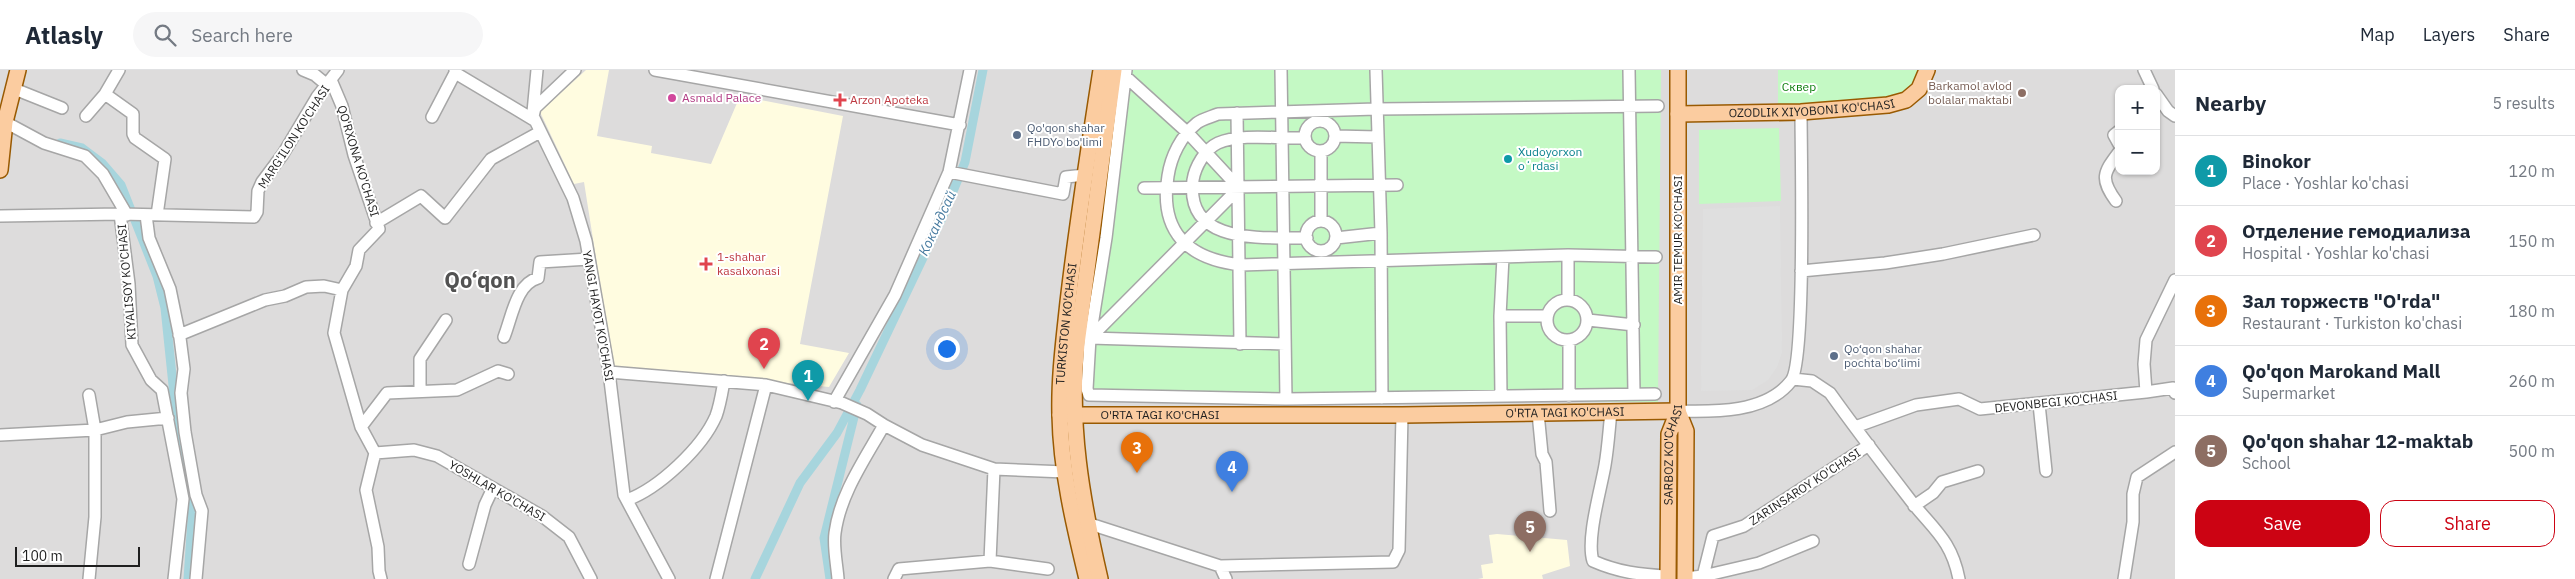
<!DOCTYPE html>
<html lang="en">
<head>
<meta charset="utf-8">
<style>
	:root { --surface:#fff; --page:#f6f6f7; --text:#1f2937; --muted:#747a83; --line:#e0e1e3; --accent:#cc0313 }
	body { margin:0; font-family:"IBM Plex Sans",sans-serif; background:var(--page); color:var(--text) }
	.controls { position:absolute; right:15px; top:15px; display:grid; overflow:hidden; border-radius:10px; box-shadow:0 1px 4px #0004 }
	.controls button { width:45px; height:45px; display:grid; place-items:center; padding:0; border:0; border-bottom:1px solid var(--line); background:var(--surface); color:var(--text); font:25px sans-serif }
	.scale { position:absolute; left:15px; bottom:12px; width:125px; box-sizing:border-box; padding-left:5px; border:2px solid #1f1f1f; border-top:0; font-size:14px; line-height:18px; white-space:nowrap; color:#1f1f1f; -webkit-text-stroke:4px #fff; paint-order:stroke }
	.you { position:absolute; left:946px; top:278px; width:18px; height:18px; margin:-12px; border:4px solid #fff; border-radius:50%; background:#1a73e8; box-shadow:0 0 0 8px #1a73e833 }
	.badge { display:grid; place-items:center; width:32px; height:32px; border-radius:50%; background:var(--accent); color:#fff; font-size:16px; font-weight:700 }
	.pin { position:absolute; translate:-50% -41px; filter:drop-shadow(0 1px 2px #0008) }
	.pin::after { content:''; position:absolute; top:26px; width:18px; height:15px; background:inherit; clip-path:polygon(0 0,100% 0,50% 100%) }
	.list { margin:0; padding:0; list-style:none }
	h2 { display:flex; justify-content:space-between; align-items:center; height:65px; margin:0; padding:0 20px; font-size:21px }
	h2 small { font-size:16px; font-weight:400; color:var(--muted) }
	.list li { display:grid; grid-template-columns:32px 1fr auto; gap:15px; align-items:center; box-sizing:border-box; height:70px; padding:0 20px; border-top:1px solid var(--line) }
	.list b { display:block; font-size:19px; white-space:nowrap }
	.list p { margin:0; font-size:16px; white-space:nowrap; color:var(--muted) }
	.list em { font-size:16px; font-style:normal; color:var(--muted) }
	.actions { display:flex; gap:10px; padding:15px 20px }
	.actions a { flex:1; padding:11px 0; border:1px solid var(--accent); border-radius:15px; text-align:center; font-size:18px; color:var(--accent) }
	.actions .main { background:var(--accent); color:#fff }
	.icon { flex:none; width:28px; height:28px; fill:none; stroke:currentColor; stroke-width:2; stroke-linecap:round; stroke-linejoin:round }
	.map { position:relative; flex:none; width:2175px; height:509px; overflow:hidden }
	header { display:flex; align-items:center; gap:30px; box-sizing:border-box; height:70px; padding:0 25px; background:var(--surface); border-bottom:1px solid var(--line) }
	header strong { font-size:24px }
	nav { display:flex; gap:28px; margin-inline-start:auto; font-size:18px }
	.search { width:350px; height:45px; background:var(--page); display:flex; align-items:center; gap:12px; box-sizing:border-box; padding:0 18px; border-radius:28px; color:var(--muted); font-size:19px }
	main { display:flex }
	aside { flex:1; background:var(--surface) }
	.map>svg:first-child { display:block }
	.residential { fill:#dddcdc; fill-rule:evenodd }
	.education { fill:#fffce0 }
	.park { fill:#c4f9c4 }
	.parking { fill:#dfdfdf }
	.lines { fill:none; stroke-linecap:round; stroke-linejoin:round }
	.canal { stroke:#a7d5dd; stroke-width:9 }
	.minor-casing { stroke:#a6a6a6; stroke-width:14 }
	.major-casing { stroke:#995a02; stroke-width:18 }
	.minor { stroke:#fff; stroke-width:11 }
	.major { stroke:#fbcca0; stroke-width:15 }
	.education-dot { fill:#8d6e63; stroke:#fff; stroke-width:2 }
	.hotel-dot { fill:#d1479c; stroke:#fff; stroke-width:2 }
	.health-dot { fill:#e0444e; stroke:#fff; stroke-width:2 }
	.service-dot { fill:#5c6f8a; stroke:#fff; stroke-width:2 }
	.culture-dot { fill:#0f9aa8; stroke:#fff; stroke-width:2 }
	.labels { text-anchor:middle; stroke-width:4; stroke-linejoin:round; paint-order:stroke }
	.education-label { font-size:12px; fill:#785e54; stroke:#fff; text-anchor:end }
	.park-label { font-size:12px; fill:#0d7e0d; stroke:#fff }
	.hotel-label { font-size:12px; fill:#b23c85; stroke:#fff; text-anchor:start }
	.health-label { font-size:12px; fill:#be3a42; stroke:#fff; text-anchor:start }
	.street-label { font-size:12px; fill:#1f1f1f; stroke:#fff }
	.service-label { font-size:12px; fill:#4e5e75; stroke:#fff; text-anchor:start }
	.culture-label { font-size:12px; fill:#0d838f; stroke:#fff; text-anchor:start }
	.water-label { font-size:14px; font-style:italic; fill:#467a9f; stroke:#fff }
	.town-label { font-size:22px; font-weight:bold; fill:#525252; stroke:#fff }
</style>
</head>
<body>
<header>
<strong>Atlasly</strong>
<div class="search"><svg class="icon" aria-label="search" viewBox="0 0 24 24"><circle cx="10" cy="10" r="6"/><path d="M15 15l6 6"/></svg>Search here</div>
<nav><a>Map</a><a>Layers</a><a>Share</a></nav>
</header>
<main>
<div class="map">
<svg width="2175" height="509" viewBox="0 0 2175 509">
	<rect width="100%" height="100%" fill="#f0ece6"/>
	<path class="residential" d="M0 0H2175V509H0ZM2119 19H2156V101H2119Z"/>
	<path class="education" d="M586 0H609L597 66 652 76 651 83 711 94 740 26 843 46 800 274 849 283 829 317 613 296 584 112 574 114 540 42Z
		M1497 464 1567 470 1570 496 1542 505 1543 509H1478L1483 508 1481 495 1493 493 1489 465Z"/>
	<path class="park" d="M1121 0H1661L1658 332 1094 330 1085 289 1111 112V76Z
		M1778 0H1924L1913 22 1885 33 1778 36Z
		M1779 58 1781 131 1699 134V60Z"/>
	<path class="parking" d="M1780 136 1782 282 1777 297 1768 310 1752 320 1701 321 1703 139Z"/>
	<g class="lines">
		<path class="canal" d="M60 73 82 78 102 93 121 115 157 206 165 238 181 392
			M187 420 192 449 188 509
			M755 509 800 413 837 363 860 320 942 148 965 92 983 0
			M830 509 824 468 857 335"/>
		<defs>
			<path id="minor" d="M119 0 105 24 133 44V64L135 68 165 89 157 145
				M303 0 315 5 327 15
				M455 0 457 4 534 50
				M575 0 535 38 533 46 573 128 586 171 609 302 624 425 669 509
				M655 0 960 55
				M1126 0 1106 168 1090 268 1087 319 1089 325 1286 329 1655 324
				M1281 0 1286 329
				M1376 0 1381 163 1382 328
				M1629 0 1634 324
				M2144 0 2153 19
				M331 10 342 36 354 85 379 159 359 180 356 196 342 220 334 263 361 357 375 383 366 420 378 477 379 501 381 509
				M12 18 62 38
				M2156 24 2168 41 2175 46
				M533 42 537 0
				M1237 43 1240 274
				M86 46 105 24
				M432 47 455 3
				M1305 66a15 15 0 1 1 30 0a15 15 0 1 1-30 0Z
				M5 52 44 73 85 86 103 104 127 145
				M2119 61 2114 65 2119 74
				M1335 66 1378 67
				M1305 68C1281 69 1240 63 1218 73 1205 79 1195 97 1193 110 1185 176 1264 167 1307 168
				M1321 81V151
				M949 102 1063 124 1066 107 1085 105
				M1144 118 1397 115
				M2116 131C2100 109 2103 103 2119 82
				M120 144 129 214 132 275 151 310 162 320 183 429 174 509
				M146 145 149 168 170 219 180 268 184 299 181 323 185 362 196 425 202 441 196 509
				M0 146 120 144 254 147 257 142 258 121 262 112 283 84 317 27 338 0
				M1306 166a15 15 0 1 1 30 0a15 15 0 1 1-30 0Z
				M376 153 421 126 445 148 491 89 540 62
				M1336 168 1381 163
				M1568 185V230
				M1656 187 1568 185 1241 195C1187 189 1159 161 1168 106 1171 86 1181 66 1197 53 1202 49 1211 47 1218 44L1376 39 1658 36
				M1801 201 1885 193 1943 184 2034 165
				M1547 250a20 20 0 1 1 40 0a20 20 0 1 1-40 0Z
				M1500 246H1547
				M1588 250 1634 255
				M179 265 265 230 285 226 306 217 324 216 342 220
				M504 267C512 247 516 214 538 208L540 192 589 189
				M1090 268 1239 118 1188 63 1125 6
				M1090 268 1285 274
				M609 302 766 315 842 333 867 344 884 355 922 375 994 399 1065 402
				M1793 309 1812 311 1830 323C1855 358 1881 392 1908 427 1931 458 1951 468 1959 509
				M420 320V289L446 250
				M2146 322 2173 318 2175 323
				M89 325 95 360 127 352 168 348
				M1501 326 1500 246 1503 187
				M1569 326V270
				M834 332 895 225 949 102 970 0
				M2039 334 2046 401
				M1678 341C1715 342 1766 343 1791 311 1806 292 1801 80 1801 42
				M1611 342C1609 360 1608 378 1605 395 1601 419 1586 469 1593 491 1618 502 1640 505 1668 506
				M1538 343 1542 384 1546 392 1550 441
				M361 357 387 323 457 320 498 301 508 304
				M1855 357 1916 335 1959 329 1980 339 2146 322 2144 294 2146 270 2175 210
				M0 365 95 360V447L89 509
				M375 383 414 380 437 386 542 446 569 467 591 509
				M627 430C659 418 702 378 716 346 720 335 722 322 724 311
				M1914 436 1933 423 1942 412 1978 401
				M1087 453 1220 496 1226 509
				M990 491 1048 499
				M469 494 485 435 493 418
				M1220 496 1393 492 1399 480 1402 345
				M1703 506 1759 493 1813 471
				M1685 508 1703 506 1713 466 1744 456 1869 375
				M716 509 766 315
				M838 509C837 495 833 477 835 463 840 424 865 389 884 355
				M894 509 899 499 990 491 994 399
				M2124 509 2133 452V424L2137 407 2175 382"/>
			<g id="major">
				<path id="s1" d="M1678 44 1801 42 1888 35 1906 30 1919 19 1927 0"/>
				<path d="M0 100 5 52 18 0"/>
				<path d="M1678 341 1686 361 1685 509"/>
				<path id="s2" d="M1060 345H1402L1678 341"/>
				<path id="s3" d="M1087 509C1074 455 1061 401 1060 345 1059 307 1064 270 1068 232 1077 154 1089 77 1101 0"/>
				<path d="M1100 509C1082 431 1068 353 1077 274L1114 0"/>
				<path id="s4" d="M1668 509 1669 364 1678 341V0"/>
			</g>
		</defs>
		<use href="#minor" class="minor-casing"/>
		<use href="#major" class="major-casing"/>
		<use href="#minor" class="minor"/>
		<use href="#major" class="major"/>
	</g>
	<circle class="education-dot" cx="2022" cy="23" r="5"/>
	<circle class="hotel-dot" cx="672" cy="28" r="5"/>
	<g class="health-dot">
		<path d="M837.5 22.5h5v5h5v5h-5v5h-5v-5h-5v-5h5z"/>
		<path d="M703.5 186.5h5v5h5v5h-5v5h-5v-5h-5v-5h5z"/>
	</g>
	<g class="service-dot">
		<circle cx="1017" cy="65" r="5"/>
		<circle cx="1834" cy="286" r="5"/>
	</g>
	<circle class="culture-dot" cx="1508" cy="89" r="5"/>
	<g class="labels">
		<g class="education-label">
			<text x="2012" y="20">Barkamol avlod<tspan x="2012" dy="14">bolalar maktabi</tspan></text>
		</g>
		<g class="park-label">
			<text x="1799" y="21">Сквер</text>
		</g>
		<g class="hotel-label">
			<text x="682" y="32">Asmald Palace</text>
		</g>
		<g class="health-label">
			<text x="850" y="34">Arzon Apoteka</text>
			<text x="717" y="191">1-shahar<tspan x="717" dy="14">kasalxonasi</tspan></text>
		</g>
		<g class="street-label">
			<text dy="4" stroke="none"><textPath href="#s1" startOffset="134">OZODLIK XIYOBONI KO'CHASI</textPath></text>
			<text transform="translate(294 67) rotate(-57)" y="4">MARG'ILON KO'CHASI</text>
			<text transform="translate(358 91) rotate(73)" y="4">QO'RXONA KO'CHASI</text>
			<text transform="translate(1678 170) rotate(-90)" y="4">AMIR TEMUR KO'CHASI</text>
			<text transform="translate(127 212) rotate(-95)" y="4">KIYALISOY KO'CHASI</text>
			<text transform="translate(598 246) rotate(80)" y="4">YANGI HAYOT KO'CHASI</text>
			<text dy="4" stroke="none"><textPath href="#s3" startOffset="258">TURKISTON KO'CHASI</textPath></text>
			<text transform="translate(2056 332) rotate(-6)" y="4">DEVONBEGI KO'CHASI</text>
			<text dy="4" stroke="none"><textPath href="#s2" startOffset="505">O'RTA TAGI KO'CHASI</textPath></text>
			<text dy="4" stroke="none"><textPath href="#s2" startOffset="100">O'RTA TAGI KO'CHASI</textPath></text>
			<text dy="4" stroke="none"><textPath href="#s4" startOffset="125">SARBOZ KO'CHASI</textPath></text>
			<text transform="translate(1805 417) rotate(-33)" y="4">ZARINSAROY KO'CHASI</text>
			<text transform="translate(497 421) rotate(30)" y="4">YOSHLAR KO'CHASI</text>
		</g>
		<g class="service-label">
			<text x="1027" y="62">Qo'qon shahar<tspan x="1027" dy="14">FHDYo bo'limi</tspan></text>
			<text x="1844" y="283">Qo‘qon shahar<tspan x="1844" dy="14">pochta bo‘limi</tspan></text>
		</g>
		<g class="culture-label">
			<text x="1518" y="86">Xudoyorxon<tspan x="1518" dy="14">oʻrdasi</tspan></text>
		</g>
		<g class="water-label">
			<text transform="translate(937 153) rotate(-65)" y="5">Кокандсай</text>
		</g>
		<g class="town-label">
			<text x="480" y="218">Qo‘qon</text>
		</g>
	</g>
</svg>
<div class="controls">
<button>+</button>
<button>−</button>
</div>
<div class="scale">100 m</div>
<div class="you"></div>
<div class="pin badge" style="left:808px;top:331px;background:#0f9aa8">1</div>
<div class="pin badge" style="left:764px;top:299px;background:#e0444e">2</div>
<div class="pin badge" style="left:1137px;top:403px;background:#e8710a">3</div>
<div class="pin badge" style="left:1232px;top:422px;background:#3f7fe0">4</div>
<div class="pin badge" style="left:1530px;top:482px;background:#8d6e63">5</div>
</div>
<aside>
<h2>Nearby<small>5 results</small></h2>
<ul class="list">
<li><span class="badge" style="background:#0f9aa8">1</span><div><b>Binokor</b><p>Place · Yoshlar ko'chasi</p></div><em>120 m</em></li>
<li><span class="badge" style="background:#e0444e">2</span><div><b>Отделение гемодиализа</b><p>Hospital · Yoshlar ko'chasi</p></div><em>150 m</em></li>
<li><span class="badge" style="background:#e8710a">3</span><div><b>Зал торжеств &quot;O'rda&quot;</b><p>Restaurant · Turkiston ko'chasi</p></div><em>180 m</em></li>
<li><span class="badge" style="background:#3f7fe0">4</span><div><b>Qo'qon Marokand Mall</b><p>Supermarket</p></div><em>260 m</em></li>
<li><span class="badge" style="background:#8d6e63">5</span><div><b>Qo'qon shahar 12-maktab</b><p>School</p></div><em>500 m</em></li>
</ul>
<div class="actions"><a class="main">Save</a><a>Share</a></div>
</aside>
</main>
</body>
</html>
